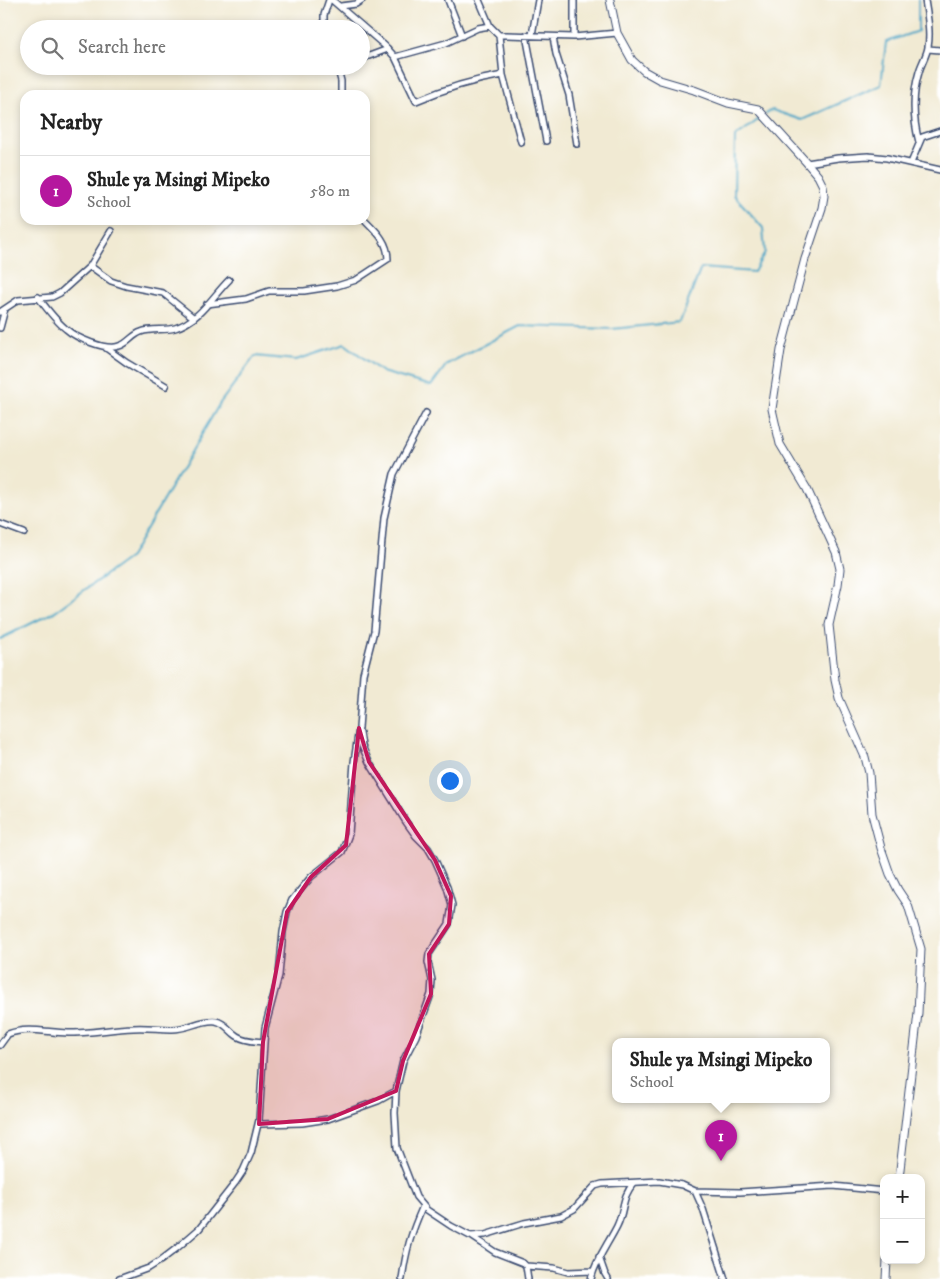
<!DOCTYPE html>
<html lang="en">
<head>
<meta charset="utf-8">
<style>
	:root { --surface:#fff; --page:#f6f6f6; --text:#222; --muted:#767676; --line:#e0e0e0; --accent:#b5179e }
	body { margin:0; font-family:"IM FELL DW Pica",serif; background:var(--page); color:var(--text) }
	.controls { position:absolute; right:15px; bottom:15px; display:grid; overflow:hidden; border-radius:10px; box-shadow:0 2px 8px #0003 }
	.controls button { width:45px; height:45px; display:grid; place-items:center; padding:0; border:0; border-bottom:1px solid var(--line); background:var(--surface); color:var(--text); font:25px sans-serif }
	.you { position:absolute; left:449px; top:780px; width:18px; height:18px; margin:-12px; border:4px solid #fff; border-radius:50%; background:#1a73e8; box-shadow:0 0 0 8px #1a73e833 }
	.badge { display:grid; place-items:center; width:32px; height:32px; border-radius:50%; background:var(--accent); color:#fff; font-size:16px; font-weight:700 }
	.pin { position:absolute; translate:-50% -41px; filter:drop-shadow(0 1px 2px #0008) }
	.pin::after { content:''; position:absolute; top:26px; width:18px; height:15px; background:inherit; clip-path:polygon(0 0,100% 0,50% 100%) }
	.popup { position:absolute; left:612px; top:1038px; width:218px; height:65px; box-sizing:border-box; display:grid; place-content:center; border-radius:10px; background:var(--surface); filter:drop-shadow(0 1px 4px #0005); font-size:16px; white-space:nowrap; color:var(--muted) }
	.popup b { font-size:19px; color:var(--text) }
	.popup::after { content:''; position:absolute; left:50%; top:100%; margin-left:-10px; border:10px solid transparent; border-top-color:var(--surface) }
	.list { margin:0; padding:0; list-style:none }
	h2 { display:flex; justify-content:space-between; align-items:center; height:65px; margin:0; padding:0 20px; font-size:21px }
	h2 small { font-size:16px; font-weight:400; color:var(--muted) }
	.list li { display:grid; grid-template-columns:32px 1fr auto; gap:15px; align-items:center; box-sizing:border-box; height:70px; padding:0 20px; border-top:1px solid var(--line) }
	.list b { display:block; font-size:19px; white-space:nowrap }
	.list p { margin:0; font-size:16px; white-space:nowrap; color:var(--muted) }
	.list em { font-size:16px; font-style:normal; color:var(--muted) }
	.icon { flex:none; width:28px; height:28px; fill:none; stroke:currentColor; stroke-width:2; stroke-linecap:round; stroke-linejoin:round }
	.map { position:relative; flex:none; width:940px; height:1279px; overflow:hidden }
	.search { position:absolute; background:var(--surface); box-shadow:0 2px 8px #0003; left:20px; top:20px; width:350px; height:55px; display:flex; align-items:center; gap:12px; box-sizing:border-box; padding:0 18px; border-radius:28px; color:var(--muted); font-size:19px }
	.panel { position:absolute; background:var(--surface); box-shadow:0 2px 8px #0003; left:20px; top:90px; width:350px; height:135px; border-radius:15px }
	.map>svg:first-child { display:block }
	.lines { fill:none; stroke-linecap:round; stroke-linejoin:round }
	.stream { stroke:#48a6c7; stroke-width:2 }
	.street-casing { stroke:#3b4b70; stroke-width:8 }
	.secondary-casing { stroke:#3b4b70; stroke-width:9 }
	.street { stroke:#fff; stroke-width:5 }
	.secondary { stroke:#fff; stroke-width:7 }
	.marked { fill:#c2185b; fill-opacity:0.2; stroke:#c2185b; stroke-width:4; stroke-linejoin:round }
</style>
</head>
<body>
<div class="map">
<svg width="940" height="1279" viewBox="0 0 940 1279">
	<rect width="100%" height="100%" fill="#fff"/>
	<filter id="ink" filterUnits="userSpaceOnUse"><feTurbulence type="fractalNoise" baseFrequency=".02" numOctaves="2"/><feDisplacementMap in="SourceGraphic" scale="10" xChannelSelector="R" yChannelSelector="G"/><feConvolveMatrix kernelMatrix="1 2 1 2 8 2 1 2 1" color-interpolation-filters="sRGB"/></filter>
	<filter id="wash" filterUnits="userSpaceOnUse"><feTurbulence type="fractalNoise" baseFrequency=".0096" numOctaves="4" result="noise"/><feDisplacementMap in="SourceGraphic" scale="20" xChannelSelector="R" yChannelSelector="G"/><feGaussianBlur stdDeviation="1.12" result="paint"/><feColorMatrix in="noise" values="0 0 0 0 0 0 0 0 0 0 0 0 0 0 0 0 0 1.4 0 .05"/><feComposite in="paint" operator="in"/></filter>
	<g filter="url(#wash)">
		<rect width="100%" height="100%" fill="#f1ead3"/>
		<g class="lines">
			<path class="stream" d="M766 114 772 110 802 120 881 85 886 42 918 31V0
				M0 639 54 612 130 557 220 403 255 356 296 360 345 344 382 372 431 386 447 364 520 326 612 329 680 322 701 268 754 272 765 252 763 228 734 195 735 137 762 117"/>
		</g>
	</g>
	<g filter="url(#ink)">
		<g class="lines">
			<defs>
				<path id="street" d="M332 0 385 46 395 57 416 101C444 89 473 80 503 75
					M448 0 462 36
					M479 0 490 26
					M341 6 356 4 362 0
					M324 29V15L329 0
					M499 35 503 75 521 142
					M526 35 546 141
					M532 35 538 0
					M553 37 556 54 569 95 577 144
					M574 37V0
					M928 49 940 50
					M395 57 446 43 478 28 490 26 499 35H506L574 37 617 33
					M361 59 388 49
					M337 66 341 81V95
					M919 142C913 119 912 95 919 72 921 64 927 55 928 47 931 31 927 15 925 0
					M807 163 838 158 868 156 887 158 940 170
					M911 163 922 137 940 131
					M90 266 111 281 126 286 163 293 194 318
					M38 297C47 309 55 320 66 329 76 338 106 351 119 346 128 344 132 335 141 332 152 328 164 331 175 328 199 321 212 297 229 280
					M207 304 246 299 269 291H304L337 286 356 280 388 259C388 242 377 232 365 220
					M0 312 18 300 52 297 60 293 90 266 111 231
					M0 328 5 309
					M106 348 127 363 166 386
					M0 524 24 533
					M360 733 362 746 369 762 406 822 416 836 428 848 435 860 447 887 452 905 449 924 429 954 428 962 432 980 431 994 416 1036 403 1061 396 1091 395 1113 397 1148 416 1197 427 1210 451 1226 470 1236 485 1235 524 1223 561 1216 574 1209 595 1186 602 1184 659 1181 682 1185 695 1191 703 1209 725 1279
					M0 1045 8 1034C28 1026 48 1033 68 1033 90 1033 111 1029 133 1028 146 1027 158 1029 171 1029 187 1030 201 1019 216 1021 226 1023 229 1031 237 1036 245 1041 255 1041 263 1042
					M259 1124 302 1123 328 1119 378 1101 396 1091
					M695 1191 740 1192 833 1186 884 1191
					M471 1236 495 1252 523 1263 526 1266 528 1279
					M599 1257 605 1274 608 1279
					M526 1266 554 1268 568 1272 593 1271
					M119 1279 149 1268 160 1261 177 1248 199 1229 235 1183 243 1171 251 1153 259 1120 265 1028 279 975 283 932 287 912 292 900 311 877 342 852 349 834 354 762 359 728 363 674 374 631 384 518 394 474 426 413
					M402 1279C406 1250 411 1233 423 1206
					M591 1279C596 1259 608 1244 617 1226 625 1210 621 1197 634 1183"/>
				<path id="secondary" d="M610 0 617 33 632 60 644 71 660 80 694 90 728 103 758 109 807 163 818 176 823 186 824 196 822 208 805 259 781 350 772 409 780 444 807 489 836 552 840 569 838 585 829 625 835 680 839 698 865 757 869 773 872 814 881 848 890 874 898 890 908 905 921 949 918 1013 899 1178
					M886 1279 887 1260"/>
			</defs>
			<use href="#street" class="street-casing"/>
			<use href="#secondary" class="secondary-casing"/>
			<use href="#street" class="street"/>
			<use href="#secondary" class="secondary"/>
		</g>
	</g>
	<path class="marked" d="M359 728 369 762 435 860 451 896 449 924 429 954 431 994 403 1061 396 1091 328 1119 259 1124 263 1042 287 912 311 877 346 845Z"/>
</svg>
<div class="controls">
<button>+</button>
<button>−</button>
</div>
<div class="you"></div>
<div class="pin badge" style="left:721px;top:1161px">1</div>
<div class="popup"><b>Shule ya Msingi Mipeko</b>School</div>
<div class="search"><svg class="icon" aria-label="search" viewBox="0 0 24 24"><circle cx="10" cy="10" r="6"/><path d="M15 15l6 6"/></svg>Search here</div>
<section class="panel">
<h2>Nearby<small></small></h2>
<ul class="list">
<li><span class="badge">1</span><div><b>Shule ya Msingi Mipeko</b><p>School</p></div><em>580 m</em></li>
</ul>
</section>
</div>
</body>
</html>
